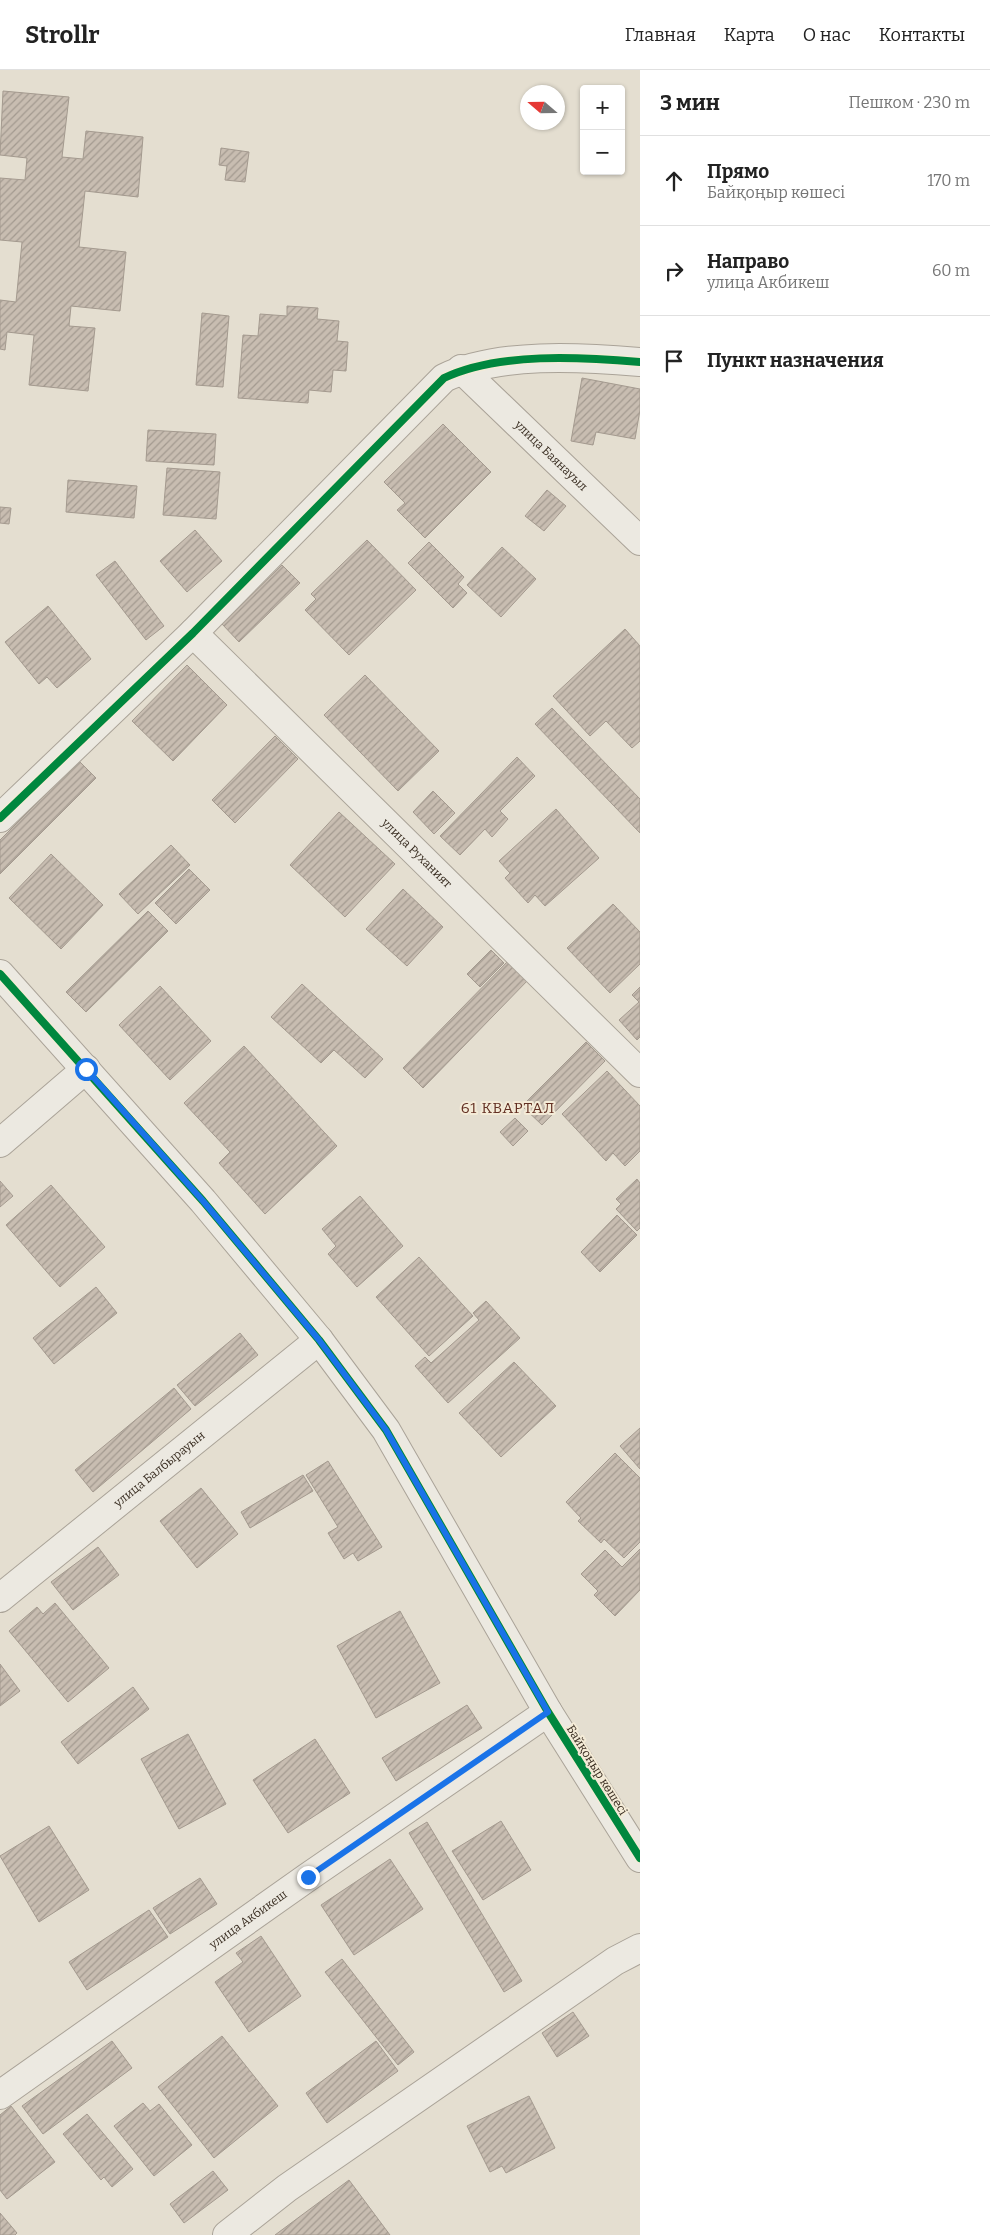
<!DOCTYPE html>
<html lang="ru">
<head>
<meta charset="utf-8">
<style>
	:root { --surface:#fff; --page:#f2f2f2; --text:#222; --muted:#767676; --line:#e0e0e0 }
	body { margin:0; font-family:Bitter,serif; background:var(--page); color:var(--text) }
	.controls { position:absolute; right:15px; top:15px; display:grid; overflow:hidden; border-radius:5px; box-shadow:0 1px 4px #0004 }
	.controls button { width:45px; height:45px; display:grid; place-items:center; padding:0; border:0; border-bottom:1px solid var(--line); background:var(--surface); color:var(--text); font:25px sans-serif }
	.compass { position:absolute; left:520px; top:15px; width:45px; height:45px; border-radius:50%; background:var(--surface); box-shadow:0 1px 4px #0004; rotate:290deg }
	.stop { position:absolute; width:15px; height:15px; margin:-11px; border:4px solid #1a73e8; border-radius:50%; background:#fff }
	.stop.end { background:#1a73e8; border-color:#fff; box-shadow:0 1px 5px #0008 }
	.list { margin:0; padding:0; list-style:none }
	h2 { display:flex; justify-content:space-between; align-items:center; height:65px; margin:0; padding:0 20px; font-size:21px }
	h2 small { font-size:16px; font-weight:400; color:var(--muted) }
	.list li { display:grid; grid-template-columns:32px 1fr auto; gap:15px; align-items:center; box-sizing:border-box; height:90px; padding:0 20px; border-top:1px solid var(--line) }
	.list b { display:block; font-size:19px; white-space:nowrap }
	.list p { margin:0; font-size:16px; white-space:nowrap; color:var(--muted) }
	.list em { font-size:16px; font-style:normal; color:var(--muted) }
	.icon { flex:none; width:28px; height:28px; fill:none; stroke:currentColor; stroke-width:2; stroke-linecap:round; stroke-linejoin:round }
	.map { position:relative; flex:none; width:640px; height:2165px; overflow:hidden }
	header { display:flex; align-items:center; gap:30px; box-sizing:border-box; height:70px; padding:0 25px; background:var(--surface); border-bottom:1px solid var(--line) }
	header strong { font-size:24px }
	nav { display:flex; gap:28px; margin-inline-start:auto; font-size:18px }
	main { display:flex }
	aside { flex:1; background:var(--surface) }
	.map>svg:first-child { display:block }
	.building { fill:url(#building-hatch); stroke:#a49a8f }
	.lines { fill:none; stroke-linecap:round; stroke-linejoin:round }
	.minor-casing { stroke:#aaa398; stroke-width:30 }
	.minor { stroke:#ece9e1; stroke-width:28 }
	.cycleway-casing { stroke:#f4ebd7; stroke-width:11 }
	.cycleway { stroke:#00873e; stroke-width:8 }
	.route { stroke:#1a73e8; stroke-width:6 }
	.labels { text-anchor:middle; stroke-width:4; stroke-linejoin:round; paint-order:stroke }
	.street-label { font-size:12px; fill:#382c20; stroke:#f4ebd7 }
	.quarter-label { font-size:15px; letter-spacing:1px; fill:#622f22; stroke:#f4ebd7 }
</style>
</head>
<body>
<header>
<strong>Strollr</strong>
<nav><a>Главная</a><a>Карта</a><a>О нас</a><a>Контакты</a></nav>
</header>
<main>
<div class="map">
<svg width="640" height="2165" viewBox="0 0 640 2165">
	<defs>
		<pattern id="building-hatch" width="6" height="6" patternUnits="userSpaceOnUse" patternTransform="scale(1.25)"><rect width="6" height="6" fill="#c8bdb1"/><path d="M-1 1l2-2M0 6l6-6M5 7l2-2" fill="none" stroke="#a39a90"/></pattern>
	</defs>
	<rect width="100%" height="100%" fill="#e4ded0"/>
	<path class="building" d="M3 21 69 27 62 87 83 89 86 61 143 67 138 127 85 121 79 177 126 182 120 241 71 236 69 256 95 258 88 321 29 315 34 265 7 262 5 280 0 279V230L16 232 22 172 0 170V108L25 110 27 88 0 85Z
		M221 78 249 82 245 112 225 110 227 96 219 95Z
		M287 236 318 238 317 249 339 251 337 271 348 272 346 301 333 300 331 322 309 320 308 333 238 328 243 265 258 266 260 244 287 246Z
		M202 243 229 246 223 317 196 315Z
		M582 308 640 319V340L635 369 596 362 593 375 571 371Z
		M443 354 491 402 425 468 397 440 405 433 384 412Z
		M148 360 216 364 214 395 146 391Z
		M167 398 220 402 216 449 163 445Z
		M68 410 137 416 134 448 66 442Z
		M547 420 566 436 544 461 525 446Z
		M0 437 11 438 9 454 0 453Z
		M195 460 222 491 187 522 160 491Z
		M367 470 416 520 349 585 305 540 316 529 311 524Z
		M429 472 464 507 458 514 467 523 453 538 408 493Z
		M502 477 536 509 501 547 467 515Z
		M115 491 164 556 146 570 96 505Z
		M282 495 300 513 239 572 222 554Z
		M48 536 91 589 57 618 47 607 39 614 5 572Z
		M625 559 640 576V671L632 678 606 651 590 666 553 626Z
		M187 595 227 635 173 691 132 651Z
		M365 605 439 681 398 721 324 645Z
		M552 638 640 729V763L535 654Z
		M275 666 298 689 235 753 212 730Z
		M517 687 535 706 500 741 508 749 492 767 485 759 460 785 440 766Z
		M79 691 96 708 0 804V770Z
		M433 721 455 743 434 764 413 742Z
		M556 739 599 788 545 836 535 825 528 833 505 808 510 803 499 791Z
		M339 742 395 794 345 847 290 795Z
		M171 775 190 795 138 844 119 824Z
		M51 784 103 835 61 879 9 828Z
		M189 799 210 820 176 854 155 833Z
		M403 819 443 857 407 896 366 859Z
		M613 834 640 862V894L610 923 567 878Z
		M148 841 168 861 86 942 66 922Z
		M491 880 504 893 480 917 467 904Z
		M510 889 530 908 423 1018 403 998Z
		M302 914 383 989 365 1008 334 980 321 993 271 947Z
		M160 916 211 971 170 1010 119 955Z
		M640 917V967L637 970 619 950 639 932 632 925Z
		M586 972 605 991 542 1055 522 1036Z
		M244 976 337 1076 265 1144 219 1093 230 1082 184 1033Z
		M607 1001 640 1036V1081L625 1096 613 1083 606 1091 562 1044Z
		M515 1048 528 1061 513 1076 500 1062Z
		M637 1109 640 1113V1158L637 1161 616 1139 621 1134 616 1129Z
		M0 1111 13 1126 0 1137Z
		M51 1115 105 1177 60 1217 6 1155Z
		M360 1126 403 1176 357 1217 328 1184 336 1176 322 1159Z
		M617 1145 637 1165 600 1202 581 1182Z
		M419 1187 473 1246 429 1286 376 1227Z
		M96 1217 117 1243 54 1294 33 1268Z
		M486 1231 520 1268 448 1333 415 1296 425 1287 431 1293 479 1250 473 1243Z
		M240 1263 258 1285 195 1336 177 1315Z
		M514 1292 556 1336 501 1387 459 1343Z
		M174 1318 191 1339 93 1422 75 1400Z
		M640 1358V1399L620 1376Z
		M615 1383 640 1408V1472L624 1488 604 1469 601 1473 578 1451 581 1448 566 1432Z
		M328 1391 382 1477 358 1491 353 1483 344 1489 328 1463 338 1457 306 1405Z
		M303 1405 313 1421 250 1458 241 1442Z
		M201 1418 238 1464 197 1498 160 1451Z
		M98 1477 119 1505 73 1540 51 1512Z
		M640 1479V1520L615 1546 594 1525 598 1521 581 1504 605 1480 622 1497Z
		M55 1533 109 1598 68 1632 9 1561 37 1537 43 1544Z
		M400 1541 440 1613 376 1648 337 1576Z
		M0 1594 20 1621 0 1636Z
		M133 1617 149 1639 78 1694 61 1672Z
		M467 1635 482 1658 396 1711 382 1688Z
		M188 1664 226 1734 179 1759 141 1689Z
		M315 1669 350 1723 288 1763 253 1710Z
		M501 1751 531 1800 483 1830 452 1781Z
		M427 1752 522 1911 504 1922 409 1763Z
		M49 1756 89 1820 39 1852 0 1786Z
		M390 1789 423 1839 354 1885 321 1835Z
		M200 1808 217 1834 170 1864 153 1838Z
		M149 1840 168 1867 87 1920 69 1892Z
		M261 1866 301 1926 249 1962 215 1912 243 1892 236 1883Z
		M342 1889 414 1982 398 1995 325 1902Z
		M573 1942 589 1966 557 1987 542 1963Z
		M222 1966 278 2036 214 2088 158 2017Z
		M112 1971 132 1998 43 2064 22 2036Z
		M376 1971 398 2001 327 2053 306 2023Z
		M529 2026 555 2078 506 2103 502 2096 490 2102 467 2056Z
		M143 2033 150 2041 159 2034 192 2075 154 2106 114 2056Z
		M11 2036 55 2092 7 2129 0 2120V2045Z
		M87 2044 133 2099 112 2117 104 2107 101 2110 63 2064Z
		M213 2101 228 2120 184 2153 170 2134Z
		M349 2110 390 2165H275Z
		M0 2143 17 2163 15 2165H0Z"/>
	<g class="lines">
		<defs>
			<g id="minor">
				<path id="s1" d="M461 299 640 471"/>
				<path id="s2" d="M193 563 640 1003"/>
				<path d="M0 748 193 563 444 308C498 282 581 287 640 292"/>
				<path d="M0 904 203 1131 319 1270 386 1360 548 1642 640 1788"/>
				<path d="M0 1073 86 999"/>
				<path id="s3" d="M0 1528 319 1270"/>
				<path id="s4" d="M0 2025 308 1807 548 1642"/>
				<path d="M227 2165 287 2118 615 1891 640 1878"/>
			</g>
		</defs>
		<use href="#minor" class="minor-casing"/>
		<use href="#minor" class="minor"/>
		<defs>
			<path id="cycleway" d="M0 748 193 563 444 308C498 282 581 287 640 292
				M0 904 203 1131 319 1270 386 1360 548 1642 640 1788"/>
		</defs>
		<use href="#cycleway" class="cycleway-casing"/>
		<use href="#cycleway" class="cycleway"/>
	</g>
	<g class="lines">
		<path class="route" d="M86 999 203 1131 319 1270 386 1360 548 1642 308 1807"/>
	</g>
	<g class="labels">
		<g class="street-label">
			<text dy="4" stroke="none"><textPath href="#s1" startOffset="125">улица Баянауыл</textPath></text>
			<text dy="4" stroke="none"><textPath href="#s2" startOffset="314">улица Руханият</textPath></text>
			<text dy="4" stroke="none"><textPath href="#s3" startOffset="205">улица Балбырауын</textPath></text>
			<text transform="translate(597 1700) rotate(58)" y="4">Байқоңыр көшесі</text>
			<text dy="4" stroke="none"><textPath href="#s4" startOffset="304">улица Акбикеш</textPath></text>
		</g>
		<g class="quarter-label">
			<text x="508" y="1043">61 КВАРТАЛ</text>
		</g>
	</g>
</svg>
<div class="controls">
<button>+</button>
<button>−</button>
</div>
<svg class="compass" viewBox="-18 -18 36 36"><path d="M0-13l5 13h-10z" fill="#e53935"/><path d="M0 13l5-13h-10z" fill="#767676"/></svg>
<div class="stop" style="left:86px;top:999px"></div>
<div class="stop end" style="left:308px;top:1807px"></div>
</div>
<aside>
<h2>3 мин<small>Пешком · 230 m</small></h2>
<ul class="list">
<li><svg class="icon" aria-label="ahead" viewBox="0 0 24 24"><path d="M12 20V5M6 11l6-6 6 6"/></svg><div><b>Прямо</b><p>Байқоңыр көшесі</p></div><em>170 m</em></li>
<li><svg class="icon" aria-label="right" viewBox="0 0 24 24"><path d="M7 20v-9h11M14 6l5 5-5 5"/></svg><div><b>Направо</b><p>улица Акбикеш</p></div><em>60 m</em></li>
<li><svg class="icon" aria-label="arrive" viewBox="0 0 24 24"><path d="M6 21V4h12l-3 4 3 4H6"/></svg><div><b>Пункт назначения</b></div></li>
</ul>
</aside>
</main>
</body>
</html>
